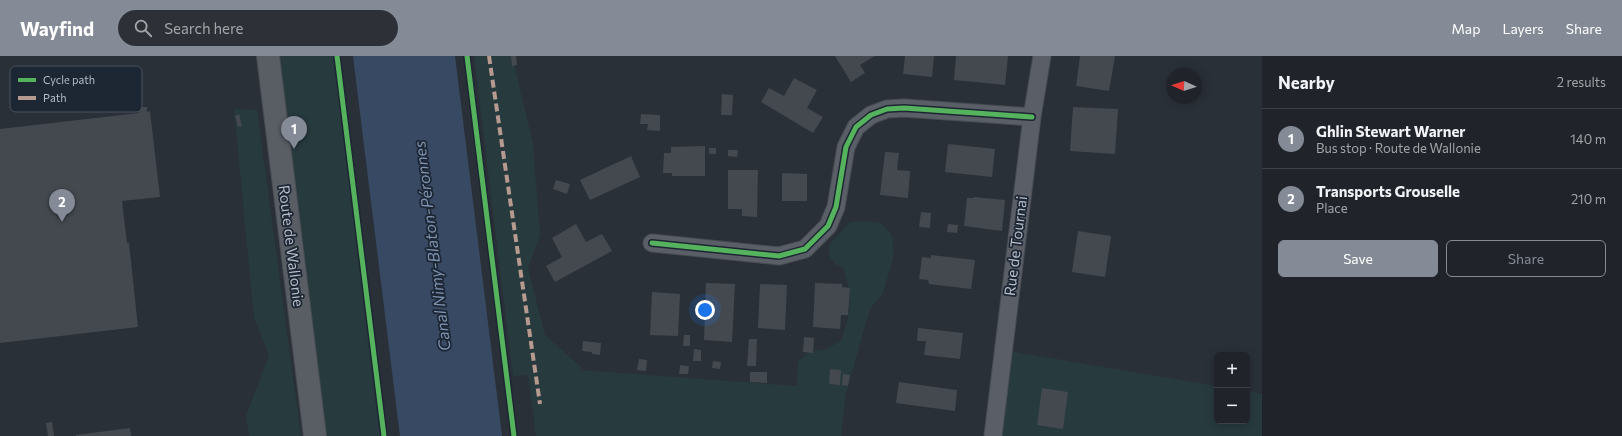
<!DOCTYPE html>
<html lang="en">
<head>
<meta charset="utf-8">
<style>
	:root { --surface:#20242a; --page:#2d3036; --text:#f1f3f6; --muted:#a2a4a8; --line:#3d4147; --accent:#848b96 }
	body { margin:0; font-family:Commissioner,sans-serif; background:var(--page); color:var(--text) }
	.controls { position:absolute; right:12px; bottom:12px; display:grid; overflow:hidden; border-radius:6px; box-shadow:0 2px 10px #0003 }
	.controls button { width:36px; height:36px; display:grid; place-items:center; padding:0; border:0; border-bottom:1px solid var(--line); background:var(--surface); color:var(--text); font:20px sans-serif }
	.compass { position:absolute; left:1166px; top:12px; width:36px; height:36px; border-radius:50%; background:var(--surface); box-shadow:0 2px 10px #0003; rotate:273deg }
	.you { position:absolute; left:705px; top:254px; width:14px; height:14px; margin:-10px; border:3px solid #fff; border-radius:50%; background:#1a73e8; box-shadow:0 0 0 6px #1a73e833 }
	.badge { display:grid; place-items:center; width:26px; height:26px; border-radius:50%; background:var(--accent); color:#fff; font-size:13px; font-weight:700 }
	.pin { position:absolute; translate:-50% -33px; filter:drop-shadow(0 1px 2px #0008) }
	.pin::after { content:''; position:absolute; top:21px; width:14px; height:12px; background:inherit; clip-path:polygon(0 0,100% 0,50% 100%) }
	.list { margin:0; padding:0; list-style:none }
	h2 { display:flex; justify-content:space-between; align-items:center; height:52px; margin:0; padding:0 16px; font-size:17px }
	h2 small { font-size:13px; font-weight:400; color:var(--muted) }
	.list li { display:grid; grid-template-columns:26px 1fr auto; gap:12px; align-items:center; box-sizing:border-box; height:60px; padding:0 16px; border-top:1px solid var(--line) }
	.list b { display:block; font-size:15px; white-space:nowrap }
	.list p { margin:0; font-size:13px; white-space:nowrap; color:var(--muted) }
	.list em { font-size:13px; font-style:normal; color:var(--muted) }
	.actions { display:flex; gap:8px; padding:12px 16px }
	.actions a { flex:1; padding:9px 0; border:1px solid var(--accent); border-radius:6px; text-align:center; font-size:14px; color:var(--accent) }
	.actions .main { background:var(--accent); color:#fff }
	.icon { flex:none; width:22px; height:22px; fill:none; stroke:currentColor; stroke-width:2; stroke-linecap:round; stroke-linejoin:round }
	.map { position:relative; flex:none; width:1262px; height:380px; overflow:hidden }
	header { display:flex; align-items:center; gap:24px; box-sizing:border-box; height:56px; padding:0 20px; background:var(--accent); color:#fff }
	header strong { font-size:19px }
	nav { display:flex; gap:22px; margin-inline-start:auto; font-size:14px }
	.search { width:280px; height:36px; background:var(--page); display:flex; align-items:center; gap:10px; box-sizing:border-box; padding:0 14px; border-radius:22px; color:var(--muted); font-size:15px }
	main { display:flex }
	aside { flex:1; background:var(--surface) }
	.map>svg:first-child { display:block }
	.green { fill:#273a3e }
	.water { fill:#384963 }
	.building { fill:#444950 }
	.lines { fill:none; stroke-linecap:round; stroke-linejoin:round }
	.minor-casing { stroke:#484c53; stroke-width:19 }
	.secondary-casing { stroke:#484c53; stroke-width:24 }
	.minor { stroke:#5a5e66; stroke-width:17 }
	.secondary { stroke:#595d64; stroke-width:22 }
	.quiet { stroke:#b69a8f; stroke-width:4; stroke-dasharray:8 4; stroke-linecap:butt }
	.cycleway-casing { stroke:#1d2633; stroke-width:8 }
	.cycleway { stroke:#56b35d; stroke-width:5 }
	.labels { text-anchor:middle; stroke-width:3.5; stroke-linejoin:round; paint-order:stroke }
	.street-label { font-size:15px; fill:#b4bcc9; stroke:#1d2633 }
	.water-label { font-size:16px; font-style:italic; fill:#7c92b1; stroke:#1d2633 }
	.key { fill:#1d2633; stroke:#4a5360; stroke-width:1 }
	.key-label { font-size:11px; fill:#b4bcc9 }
</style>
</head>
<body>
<header>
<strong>Wayfind</strong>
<div class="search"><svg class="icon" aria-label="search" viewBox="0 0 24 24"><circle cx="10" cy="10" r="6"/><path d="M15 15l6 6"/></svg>Search here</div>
<nav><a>Map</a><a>Layers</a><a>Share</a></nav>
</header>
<main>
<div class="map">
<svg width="1262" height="380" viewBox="0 0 1262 380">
	<rect width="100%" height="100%" fill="#2a3038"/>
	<path class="green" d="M277 0H337L384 380H325Z
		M474 0H512L533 87 540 179 528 212 545 279 583 313 578 314 797 330 798 306 809 296 826 293 841 285C851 259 853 239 843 211L835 208 829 200 830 188 850 166 867 165 881 167 892 179 894 199 883 237 870 253 846 337 841 380H536L528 319 513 320Z
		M234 53 257 54 301 380H249L246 360 269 299 254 262Z
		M1004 294 1217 330V365H1247V335L1262 338V380H993Z"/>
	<path class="water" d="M353 0H455L502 380H400Z"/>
	<path class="building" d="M511 0H516L517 9 512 10Z
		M835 0H875L860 9 865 17 851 26Z
		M905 0H934L932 21 903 18Z
		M956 0H1008L1005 29 954 24Z
		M1080 0H1115L1109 35 1076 30Z
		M794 22 817 34 807 52 823 61 813 77 761 46 769 32 784 40Z
		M722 38 733 39 732 59H721Z
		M139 51H147V56L150 55 160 141 122 145 127 187H129L138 271 0 287V73L139 57Z
		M1073 51 1118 53 1115 98 1070 95Z
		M239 58 242 70 238 71 235 60Z
		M641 58 660 59V75L647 74 648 68H640Z
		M948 88 995 93 992 121 945 116Z
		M705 90V120H672V117H663L664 97H671V91Z
		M709 92H716V98H709Z
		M728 94H738L737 101 728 100Z
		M885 96 899 97 897 114 910 115 908 142 880 139Z
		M631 100 640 121 590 144 580 124Z
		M728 114H758L757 161 742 160V153H728Z
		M782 117 807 118V145H782Z
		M556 124 570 128 567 138 553 133Z
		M974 141 1005 144 1002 175 964 170 967 142H974Z
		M921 156 931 157 930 172 919 171Z
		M576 168 586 186 602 178 612 195 555 226 546 210 562 201 552 182Z
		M948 168 958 169 957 177 947 176Z
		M1078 175 1111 180 1105 221 1072 216Z
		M931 199 975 204 971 233 929 228 928 224 919 223 922 201 931 202Z
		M706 227 735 228 732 286 704 284Z
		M815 227 842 228V231L850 232 848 259H841L840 273 813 271Z
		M760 228 787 229 785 274 758 272Z
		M652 236 680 238 678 280 650 279Z
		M918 272 963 277 960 303 924 299 926 285H917Z
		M684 279H690V290H683Z
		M804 281 814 282 813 297 803 296Z
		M749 283H757L756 310H747Z
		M583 285 601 287 600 299 592 298V296L582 295Z
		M694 293 701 294V305H693Z
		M639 303 647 304 646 315 637 314Z
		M713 305 721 306 720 313 712 312Z
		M680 309 689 310 688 318H679Z
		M830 313 841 314 840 329 829 328Z
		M750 316H767V327L750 326Z
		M843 318 850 319 848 330 842 329Z
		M899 326 957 334 955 355 896 347Z
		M1042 332 1068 336 1063 373 1037 369Z
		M52 366 54 380H48L46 367Z
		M130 372 131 380H76V379Z"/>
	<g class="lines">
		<defs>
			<path id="minor" d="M652 187 779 200 805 193 828 170 836 151 846 91 856 71 871 59 887 53 904 52 1032 61
				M993 380 1032 61 1042 0"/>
			<path id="secondary" d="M268 0 315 380"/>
		</defs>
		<use href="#minor" class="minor-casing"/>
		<use href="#secondary" class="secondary-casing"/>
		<use href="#minor" class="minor"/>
		<use href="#secondary" class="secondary"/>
		<path class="quiet" d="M489 0 540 348"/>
		<defs>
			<path id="cycleway" d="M337 0 384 380
				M467 0 514 380
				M652 187 779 200 805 193 828 170 836 151 846 91 856 71 871 59 887 53 904 52 1032 61"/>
		</defs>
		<use href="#cycleway" class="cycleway-casing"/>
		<use href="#cycleway" class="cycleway"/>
	</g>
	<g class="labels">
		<g class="street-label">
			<text transform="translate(291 190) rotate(83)" y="5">Route de Wallonie</text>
			<text transform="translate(1016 190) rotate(-83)" y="5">Rue de Tournai</text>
		</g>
		<g class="water-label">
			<text transform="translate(432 190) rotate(-97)" y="6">Canal Nimy-Blaton-Péronnes</text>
		</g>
	</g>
	<rect x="10" y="10" width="132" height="46" rx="6" class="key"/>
	<rect x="18" y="22" width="18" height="4" fill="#56b35d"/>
	<rect x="18" y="40" width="18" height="4" fill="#b69a8f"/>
	<g class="key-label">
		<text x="43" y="28">Cycle path</text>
		<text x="43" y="46">Path</text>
	</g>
</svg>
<div class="controls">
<button>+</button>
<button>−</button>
</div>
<svg class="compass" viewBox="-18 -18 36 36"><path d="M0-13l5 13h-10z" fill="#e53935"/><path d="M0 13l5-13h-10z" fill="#a2a4a8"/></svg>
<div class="you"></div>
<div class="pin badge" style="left:294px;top:93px">1</div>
<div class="pin badge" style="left:62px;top:166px">2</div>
</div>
<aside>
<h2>Nearby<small>2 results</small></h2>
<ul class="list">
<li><span class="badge">1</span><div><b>Ghlin Stewart Warner</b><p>Bus stop · Route de Wallonie</p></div><em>140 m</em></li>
<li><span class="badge">2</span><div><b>Transports Grouselle</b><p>Place</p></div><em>210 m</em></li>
</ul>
<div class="actions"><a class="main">Save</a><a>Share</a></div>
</aside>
</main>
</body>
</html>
